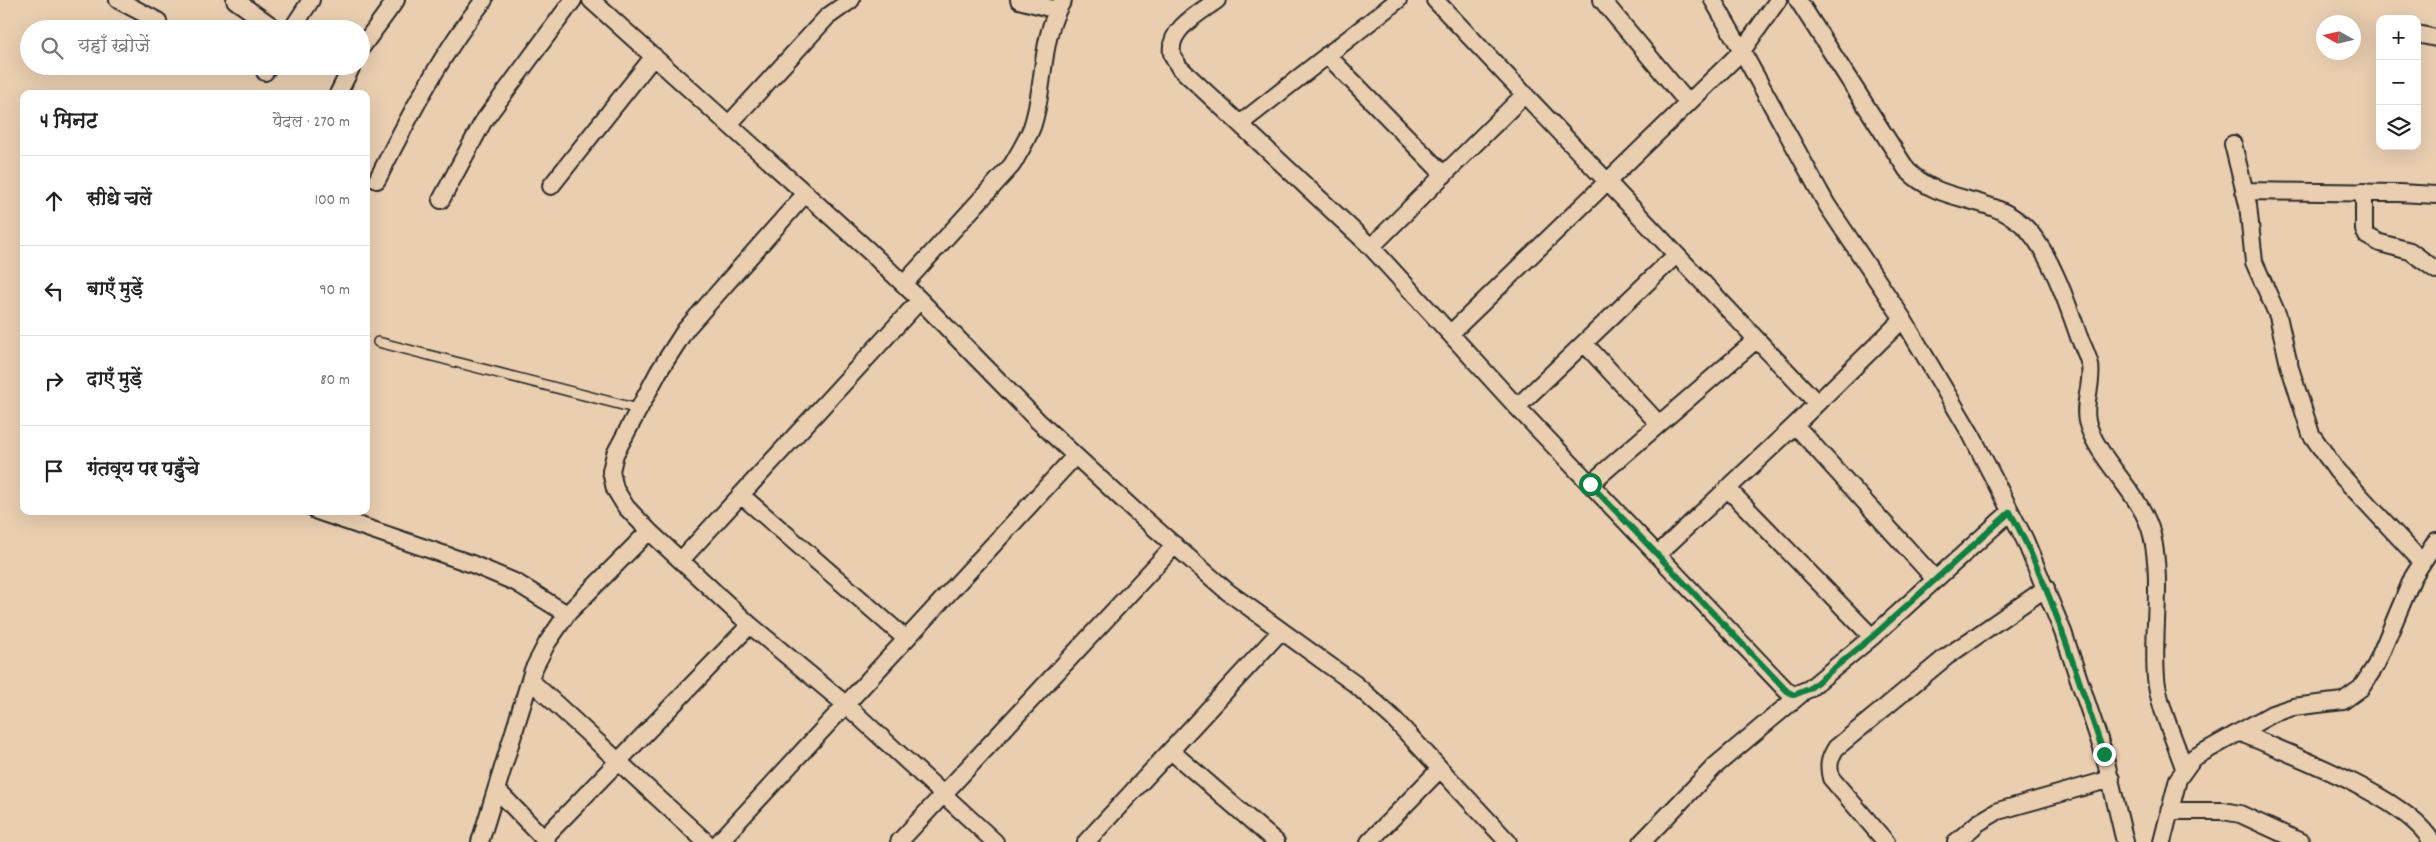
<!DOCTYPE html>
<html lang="hi">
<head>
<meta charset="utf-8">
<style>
	:root { --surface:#fff; --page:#f6f6f6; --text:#222; --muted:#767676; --line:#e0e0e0 }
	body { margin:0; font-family:Dekko,"Playpen Sans Deva",sans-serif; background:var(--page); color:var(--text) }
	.controls { position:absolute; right:15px; top:15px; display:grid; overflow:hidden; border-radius:10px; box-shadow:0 5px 20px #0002 }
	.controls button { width:45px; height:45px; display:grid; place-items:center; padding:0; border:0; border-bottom:1px solid var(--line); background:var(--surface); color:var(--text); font:25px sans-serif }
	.compass { position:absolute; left:2316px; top:15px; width:45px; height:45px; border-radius:50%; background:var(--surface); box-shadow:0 5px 20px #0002; rotate:278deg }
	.stop { position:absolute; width:15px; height:15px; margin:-11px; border:4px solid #0b8043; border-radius:50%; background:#fff }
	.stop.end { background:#0b8043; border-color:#fff; box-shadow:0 1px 5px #0008 }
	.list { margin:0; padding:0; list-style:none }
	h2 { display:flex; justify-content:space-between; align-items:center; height:65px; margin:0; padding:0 20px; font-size:21px }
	h2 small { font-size:16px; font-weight:400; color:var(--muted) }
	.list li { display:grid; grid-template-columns:32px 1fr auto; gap:15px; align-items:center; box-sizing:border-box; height:90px; padding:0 20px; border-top:1px solid var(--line) }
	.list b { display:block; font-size:19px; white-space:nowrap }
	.list em { font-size:16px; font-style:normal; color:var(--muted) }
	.icon { flex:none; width:28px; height:28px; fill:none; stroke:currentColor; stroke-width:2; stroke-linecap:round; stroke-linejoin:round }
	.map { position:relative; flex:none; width:2436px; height:842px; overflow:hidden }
	.search { position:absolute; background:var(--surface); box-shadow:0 5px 20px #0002; left:20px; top:20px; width:350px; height:55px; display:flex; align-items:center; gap:12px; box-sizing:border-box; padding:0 18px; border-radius:28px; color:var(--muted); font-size:19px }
	.panel { position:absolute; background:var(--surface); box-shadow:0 5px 20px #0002; left:20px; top:90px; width:350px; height:425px; border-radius:10px }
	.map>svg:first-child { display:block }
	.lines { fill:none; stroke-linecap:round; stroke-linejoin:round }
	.service-casing { stroke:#2b2b2b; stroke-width:12 }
	.minor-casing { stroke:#2b2b2b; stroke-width:20 }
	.service { stroke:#e9ceb0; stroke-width:9 }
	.minor { stroke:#e9ceb0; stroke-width:16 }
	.route { stroke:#0b8043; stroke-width:6 }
</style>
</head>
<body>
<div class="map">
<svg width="2436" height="842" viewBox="0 0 2436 842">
	<rect width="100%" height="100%" fill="#e9ceb0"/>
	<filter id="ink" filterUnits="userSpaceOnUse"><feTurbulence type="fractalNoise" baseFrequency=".02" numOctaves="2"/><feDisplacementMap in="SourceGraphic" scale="10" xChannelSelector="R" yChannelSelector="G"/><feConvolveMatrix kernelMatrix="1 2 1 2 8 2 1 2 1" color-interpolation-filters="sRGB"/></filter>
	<g filter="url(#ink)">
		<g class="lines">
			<defs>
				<path id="service" d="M378 342 638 409"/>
				<path id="minor" d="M118 0 158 21
					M235 0 276 29
					M591 0 869 251 920 300 1038 421 1134 510 1228 592 1355 684 1394 719 1508 842
					M1019 0 1057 10
					M1217 0C1201 12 1168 29 1172 53 1172 57 1177 63 1179 67L1371 247 1517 407 1787 691 1794 695 1809 689 1872 637 2010 512
					M1435 0 1817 403
					M1602 0 1688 103
					M1778 0 1742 51 1827 205 1903 319 1972 436 2025 540 2063 632 2104 754 2125 842
					M1798 0 1907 170C1941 205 1990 194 2024 226 2049 249 2068 305 2079 337 2083 346 2088 356 2090 365 2093 384 2083 402 2087 421 2096 459 2143 495 2152 535 2163 583 2152 631 2156 678 2159 708 2175 740 2184 768
					M292 29 311 0
					M2417 34 2436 38
					M361 48 396 0
					M1327 55 1444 175
					M265 72 269 66
					M338 94 352 66
					M730 123 827 17 851 0
					M1241 123 1398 0
					M2233 144 2248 205 2254 262 2278 316 2289 365 2311 434 2337 471 2421 561
					M377 180C409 117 440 55 484 0
					M551 186 654 56
					M2244 191 2399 193 2436 195
					M2364 192V230L2367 236 2380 243 2410 251 2436 270
					M806 193 686 329 659 371 615 454 611 471 615 489 626 507 649 531 750 625 845 704 995 842
					M441 200 483 122 573 0
					M1371 247 1525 94
					M904 284 1012 165C1019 153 1027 140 1032 127 1046 86 1039 39 1063 0
					M1451 333 1742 51 1713 0
					M1584 343 1659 424
					M1517 407 1676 255
					M1795 425 1935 579
					M1590 484 1756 340
					M1727 488 1872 637
					M741 495 905 638
					M317 511 472 564 517 583 567 614
					M1657 555 1795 425 1903 319
					M682 559 920 300
					M531 681 706 842
					M2239 732C2288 754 2406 796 2432 842
					M1171 751 1276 842
					M497 790 547 842
					M2169 811H2223L2240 814 2301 842
					M543 839 750 625
					M480 842 533 670 547 643 567 614 649 531
					M719 842 1075 456
					M899 842 1175 545
					M1086 842 1280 632
					M1369 842 1440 769
					M1642 842 1715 766 1801 694
					M1886 842 1831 778C1828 766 1829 759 1836 748L1946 657 2046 588
					M1956 842 1978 823 1998 811 2111 779
					M2162 842 2178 779 2193 758 2272 714 2293 707 2343 701 2361 688 2376 665 2413 577 2436 541"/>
			</defs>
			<use href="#service" class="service-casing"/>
			<use href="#minor" class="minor-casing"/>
			<use href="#service" class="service"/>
			<use href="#minor" class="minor"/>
		</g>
	</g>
	<g class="lines" filter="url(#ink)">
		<path class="route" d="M1590 484 1787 691 1794 695 1809 689 1872 637 2010 512C2052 588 2075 672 2104 754"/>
	</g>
</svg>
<div class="controls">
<button>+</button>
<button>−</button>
<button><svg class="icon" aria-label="layers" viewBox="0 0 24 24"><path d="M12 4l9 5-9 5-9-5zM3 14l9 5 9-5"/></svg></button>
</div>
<svg class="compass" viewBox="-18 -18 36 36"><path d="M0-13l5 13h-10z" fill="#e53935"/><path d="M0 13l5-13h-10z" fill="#767676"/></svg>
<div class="stop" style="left:1590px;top:484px"></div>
<div class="stop end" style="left:2104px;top:754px"></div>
<div class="search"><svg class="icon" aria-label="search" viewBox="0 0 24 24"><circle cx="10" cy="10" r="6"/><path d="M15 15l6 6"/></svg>यहाँ खोजें</div>
<section class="panel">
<h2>4 मिनट<small>पैदल · 270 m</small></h2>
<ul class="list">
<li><svg class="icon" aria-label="ahead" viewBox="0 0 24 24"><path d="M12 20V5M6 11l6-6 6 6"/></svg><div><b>सीधे चलें</b></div><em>100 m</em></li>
<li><svg class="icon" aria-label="left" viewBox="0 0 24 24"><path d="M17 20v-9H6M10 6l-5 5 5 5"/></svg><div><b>बाएँ मुड़ें</b></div><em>90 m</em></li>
<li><svg class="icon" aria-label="right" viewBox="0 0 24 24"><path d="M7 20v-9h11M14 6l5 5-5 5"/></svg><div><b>दाएँ मुड़ें</b></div><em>80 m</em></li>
<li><svg class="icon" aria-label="arrive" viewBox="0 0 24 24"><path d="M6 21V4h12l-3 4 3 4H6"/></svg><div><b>गंतव्य पर पहुँचे</b></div></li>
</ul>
</section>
</div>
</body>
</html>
